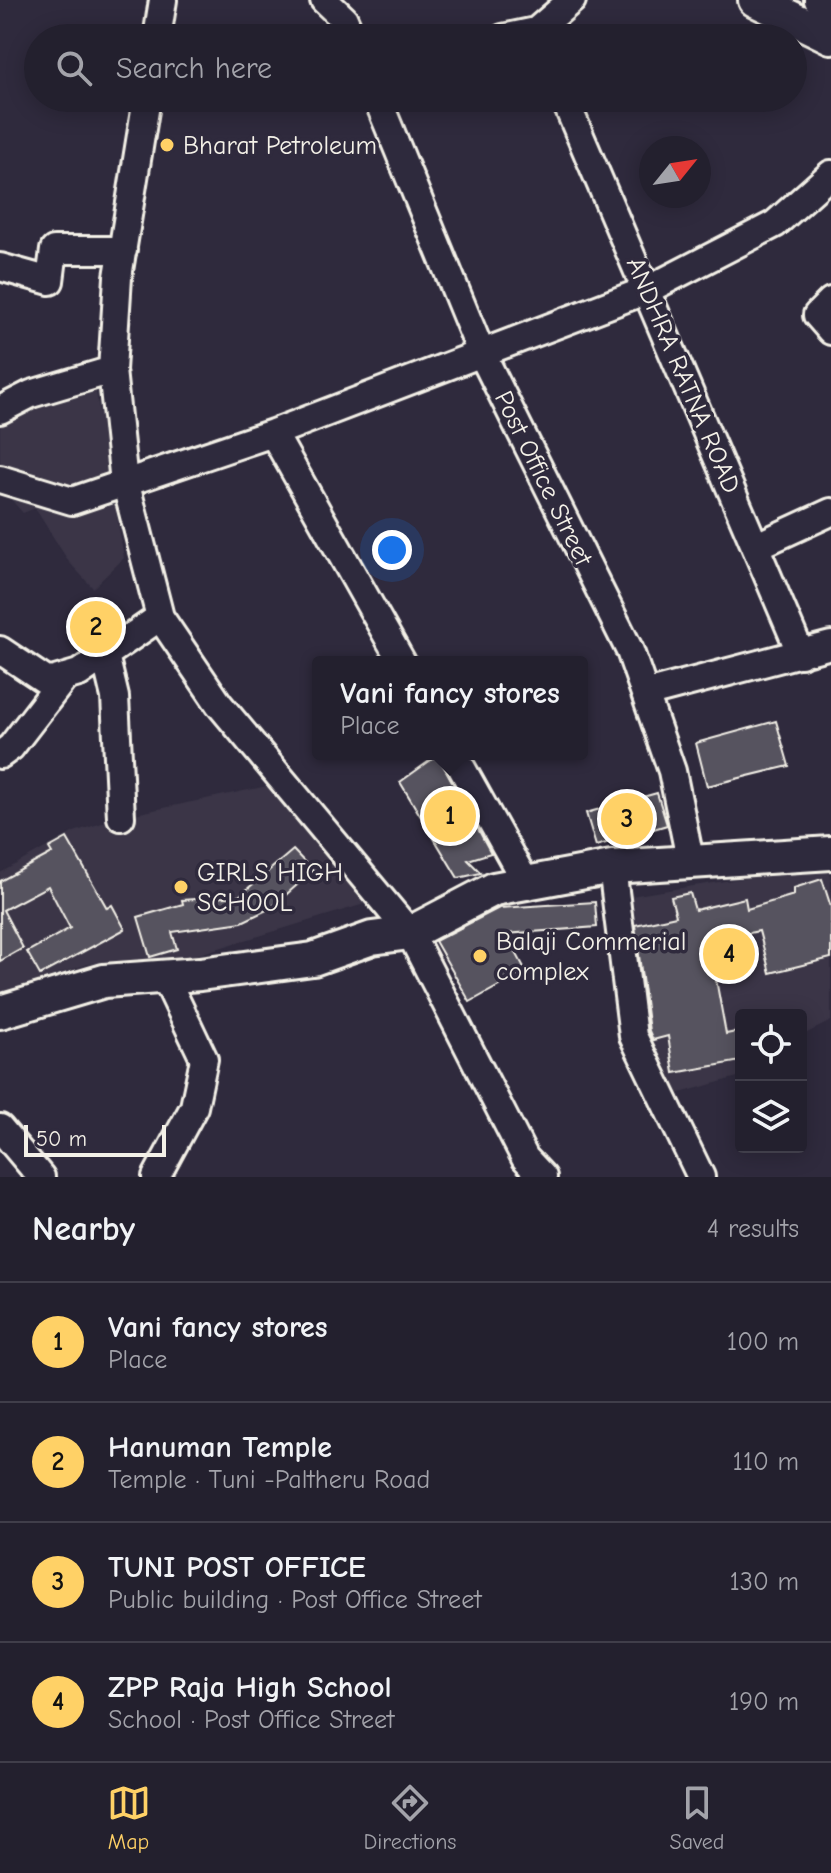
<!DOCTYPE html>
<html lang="en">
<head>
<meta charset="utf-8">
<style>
	:root { --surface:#23202e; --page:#2f2d3a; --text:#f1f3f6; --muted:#a3a3aa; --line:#403e4a; --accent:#ffd166 }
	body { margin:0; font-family:"Comic Neue",sans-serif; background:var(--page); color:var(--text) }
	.controls { position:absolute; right:24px; bottom:24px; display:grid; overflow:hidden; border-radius:8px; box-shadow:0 4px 20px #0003 }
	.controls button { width:72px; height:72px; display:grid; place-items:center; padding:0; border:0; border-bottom:2px solid var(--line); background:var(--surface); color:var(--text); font:40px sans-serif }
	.compass { position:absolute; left:639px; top:136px; width:72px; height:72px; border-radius:50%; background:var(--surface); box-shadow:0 4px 20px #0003; rotate:60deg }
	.scale { position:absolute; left:24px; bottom:20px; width:142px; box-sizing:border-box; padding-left:8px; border:4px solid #f4f1e8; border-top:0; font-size:22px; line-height:28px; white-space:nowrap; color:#f4f1e8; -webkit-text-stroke:6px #2f2a3d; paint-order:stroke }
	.you { position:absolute; left:392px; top:550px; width:28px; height:28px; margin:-20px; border:6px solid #fff; border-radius:50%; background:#1a73e8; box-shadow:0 0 0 12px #1a73e833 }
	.badge { display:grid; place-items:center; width:52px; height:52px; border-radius:50%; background:var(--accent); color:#111; font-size:26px; font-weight:700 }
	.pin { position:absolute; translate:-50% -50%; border:4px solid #fff; box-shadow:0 2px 8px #0006 }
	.popup { position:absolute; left:312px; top:656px; width:276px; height:104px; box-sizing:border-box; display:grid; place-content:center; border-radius:8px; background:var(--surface); filter:drop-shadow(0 2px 6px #0005); font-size:26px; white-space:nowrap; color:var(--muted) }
	.popup b { font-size:30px; color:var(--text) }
	.popup::after { content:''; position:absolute; left:50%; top:100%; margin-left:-16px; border:16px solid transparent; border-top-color:var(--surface) }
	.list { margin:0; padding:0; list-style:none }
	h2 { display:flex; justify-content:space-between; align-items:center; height:104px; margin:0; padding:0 32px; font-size:34px }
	h2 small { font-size:26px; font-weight:400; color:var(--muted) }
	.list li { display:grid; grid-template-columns:52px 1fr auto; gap:24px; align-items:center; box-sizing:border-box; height:120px; padding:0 32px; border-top:2px solid var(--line) }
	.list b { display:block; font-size:30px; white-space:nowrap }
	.list p { margin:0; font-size:26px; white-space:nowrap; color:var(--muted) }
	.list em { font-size:26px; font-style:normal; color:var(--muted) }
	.icon { flex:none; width:44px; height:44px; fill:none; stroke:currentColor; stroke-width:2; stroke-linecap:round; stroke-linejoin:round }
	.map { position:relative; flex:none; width:831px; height:1177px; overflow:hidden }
	.search { position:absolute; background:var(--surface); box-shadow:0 4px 20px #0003; left:24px; right:24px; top:24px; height:88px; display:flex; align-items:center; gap:20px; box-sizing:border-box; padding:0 28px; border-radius:44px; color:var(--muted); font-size:30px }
	.sheet { height:584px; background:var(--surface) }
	nav { display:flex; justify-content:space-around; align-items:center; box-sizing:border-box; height:112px; border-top:2px solid var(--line); background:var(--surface); font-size:22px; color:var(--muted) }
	nav a { display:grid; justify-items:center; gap:4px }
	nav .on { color:var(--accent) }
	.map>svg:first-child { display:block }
	.built { fill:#3b3647 }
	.building { fill:#56525f; stroke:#f4f1e8; stroke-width:2 }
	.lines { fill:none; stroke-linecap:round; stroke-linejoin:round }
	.minor-casing { stroke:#f4f1e8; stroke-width:32 }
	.major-casing { stroke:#f4f1e8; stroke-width:38 }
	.minor { stroke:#2f2a3d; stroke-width:26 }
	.major { stroke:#2f2a3d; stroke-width:32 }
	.poi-dot { fill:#ffd166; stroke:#2f2a3d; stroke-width:3 }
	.labels { text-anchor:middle; stroke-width:7; stroke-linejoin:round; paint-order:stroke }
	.poi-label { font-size:26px; fill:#f4f1e8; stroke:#2f2a3d; text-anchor:start }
	.street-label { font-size:26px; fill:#f4f1e8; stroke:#2f2a3d }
</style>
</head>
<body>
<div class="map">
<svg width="831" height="1177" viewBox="0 0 831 1177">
	<rect width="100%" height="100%" fill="#2f2a3d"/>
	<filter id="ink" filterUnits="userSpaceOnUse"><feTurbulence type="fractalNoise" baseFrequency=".0125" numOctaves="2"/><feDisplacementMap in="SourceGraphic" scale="16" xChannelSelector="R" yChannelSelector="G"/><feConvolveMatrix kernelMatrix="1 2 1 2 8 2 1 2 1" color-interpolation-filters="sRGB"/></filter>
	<g filter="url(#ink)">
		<path class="built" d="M96 392 124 558 93 588 69 562 35 508 23 513 0 487V422L35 405Z
			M277 784 374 901 196 955 88 964 0 994V873L74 832 121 817Z
			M826 865 831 879V1021L801 1036V1015H741V1076L662 1098 637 1010 618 898Z"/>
		<path class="building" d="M103 603 121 620 84 650 71 635Z
			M776 721 789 766 707 786 696 743Z
			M438 755 491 853 468 860 481 873 458 878 400 782Z
			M657 793 667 825 596 846 586 813Z
			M67 838 107 908 112 905 125 929 40 975 27 952 70 928 48 886 3 910 23 948 0 961V881L52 853 49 848Z
			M293 850 313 871 271 908 242 922 172 932 177 949 150 957 138 917 183 904 182 900 239 896Z
			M822 879 831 907V958L770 973 759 931 709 941 726 1034 741 1031V1061L674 1073 668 1036 653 1040 649 1031 635 925 676 916 671 897 690 893 695 910 745 898 747 909 794 895V888Z
			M595 902 597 927 506 934 526 971 470 1002 435 941 499 908Z"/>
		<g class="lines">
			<defs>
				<path id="minor" d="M324 0 344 19 352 38
					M818 0 831 7
					M157 38 163 0
					M503 38 536 31
					M539 38 536 31 572 0
					M147 98 118 277 112 370 123 473 160 617 219 704 410 933 525 1158 543 1177
					M377 98 480 350 630 651 672 771 691 864
					M564 98 801 654
					M0 267 50 281 54 250H123
					M831 301 817 315 831 331
					M0 410 31 394 112 370
					M273 433 402 662
					M0 479 72 501 273 433 647 290 775 224 831 174
					M757 546 831 512
					M0 650 48 682 79 673 160 617
					M105 655 115 697 121 817
					M645 694 831 645
					M454 754 526 883
					M0 755 11 747 65 677
					M612 867 633 1036 701 1177
					M0 1128 41 1177
					M156 1177 194 1107 204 1059 165 977"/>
				<path id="major" d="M755 0 831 37
					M0 1012 104 981 200 974 313 959 372 938 410 933 494 889 612 867 831 853"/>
			</defs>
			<use href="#minor" class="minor-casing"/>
			<use href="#major" class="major-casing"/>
			<use href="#minor" class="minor"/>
			<use href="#major" class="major"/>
		</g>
	</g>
	<g class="poi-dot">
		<circle cx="167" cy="145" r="8"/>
		<circle cx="181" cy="887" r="8"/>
		<circle cx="480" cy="956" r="8"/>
	</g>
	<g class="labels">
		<g class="poi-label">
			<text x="183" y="154">Bharat Petroleum</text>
			<text x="197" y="881">GIRLS HIGH<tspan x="197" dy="30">SCHOOL</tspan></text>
			<text x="496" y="950">Balaji Commerial<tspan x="496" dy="30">complex</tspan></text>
		</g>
		<g class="street-label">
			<text transform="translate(684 375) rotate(67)" y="9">ANDHRA RATNA ROAD</text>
			<text transform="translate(544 478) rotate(64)" y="9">Post Office Street</text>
		</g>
	</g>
</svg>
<div class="controls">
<button><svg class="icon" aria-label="locate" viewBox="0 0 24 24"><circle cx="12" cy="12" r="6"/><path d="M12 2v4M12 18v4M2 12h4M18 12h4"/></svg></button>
<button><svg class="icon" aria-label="layers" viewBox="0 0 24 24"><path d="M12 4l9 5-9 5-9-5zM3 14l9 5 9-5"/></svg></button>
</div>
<svg class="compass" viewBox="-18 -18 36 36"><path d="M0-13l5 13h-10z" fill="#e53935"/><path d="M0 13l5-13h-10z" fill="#a3a3aa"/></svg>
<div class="scale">50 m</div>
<div class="you"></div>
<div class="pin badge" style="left:450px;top:816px">1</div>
<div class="popup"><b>Vani fancy stores</b>Place</div>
<div class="pin badge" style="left:96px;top:627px">2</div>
<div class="pin badge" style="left:627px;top:819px">3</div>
<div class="pin badge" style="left:729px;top:954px">4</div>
<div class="search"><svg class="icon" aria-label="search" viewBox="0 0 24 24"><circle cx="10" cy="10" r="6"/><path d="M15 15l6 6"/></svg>Search here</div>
</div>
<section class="sheet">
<h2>Nearby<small>4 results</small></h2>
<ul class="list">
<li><span class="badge">1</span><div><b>Vani fancy stores</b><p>Place</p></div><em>100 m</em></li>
<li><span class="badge">2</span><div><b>Hanuman Temple</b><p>Temple · Tuni -Paltheru Road</p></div><em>110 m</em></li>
<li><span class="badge">3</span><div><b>TUNI POST OFFICE</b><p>Public building · Post Office Street</p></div><em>130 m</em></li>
<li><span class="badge">4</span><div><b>ZPP Raja High School</b><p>School · Post Office Street</p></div><em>190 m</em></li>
</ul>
</section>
<nav>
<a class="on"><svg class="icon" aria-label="map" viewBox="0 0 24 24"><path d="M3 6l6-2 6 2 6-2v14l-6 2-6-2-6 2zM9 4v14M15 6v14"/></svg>Map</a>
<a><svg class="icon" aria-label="directions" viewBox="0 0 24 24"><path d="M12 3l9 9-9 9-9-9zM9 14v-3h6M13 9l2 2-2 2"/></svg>Directions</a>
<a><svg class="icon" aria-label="saved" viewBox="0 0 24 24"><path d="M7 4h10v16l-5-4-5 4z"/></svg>Saved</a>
</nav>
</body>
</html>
